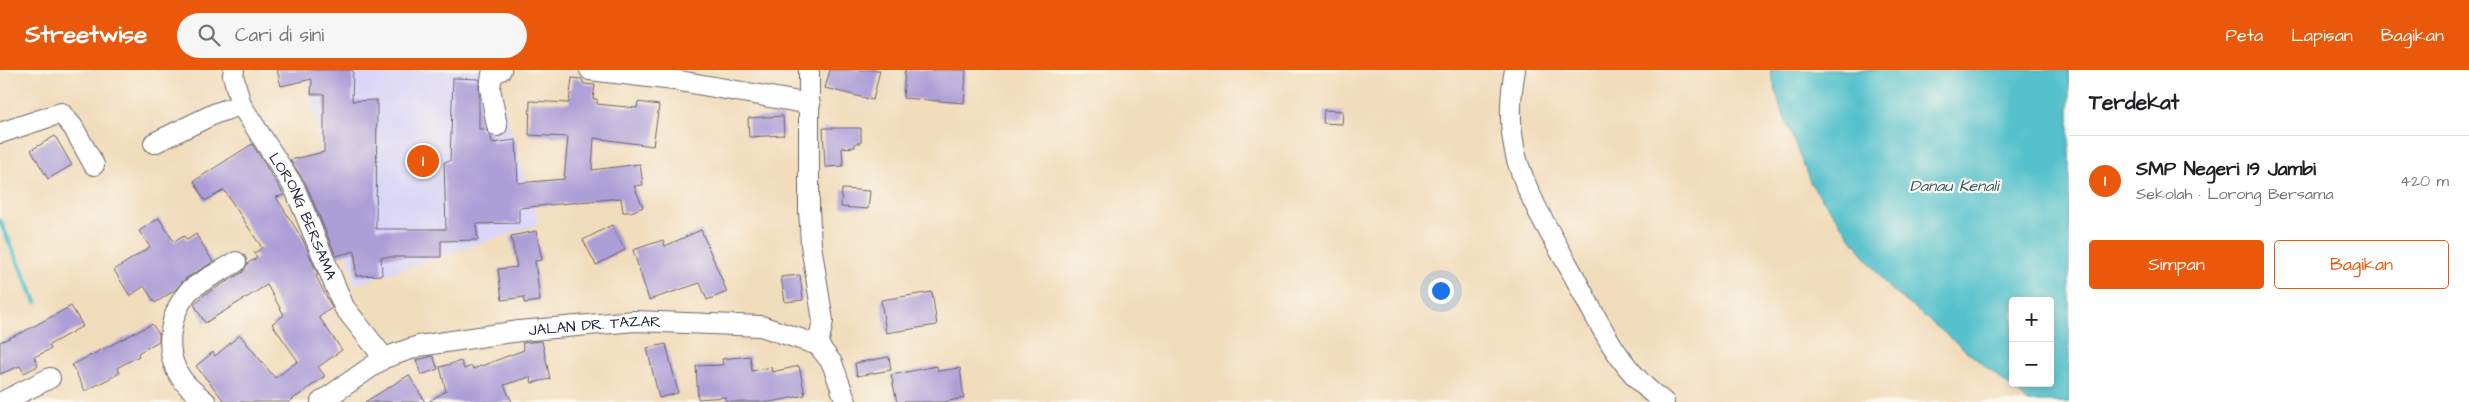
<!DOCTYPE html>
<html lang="id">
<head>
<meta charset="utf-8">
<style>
	:root { --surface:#fff; --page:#f6f6f6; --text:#202124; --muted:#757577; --line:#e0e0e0; --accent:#ea580c }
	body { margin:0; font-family:"Architects Daughter",sans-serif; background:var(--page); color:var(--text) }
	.controls { position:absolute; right:15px; bottom:15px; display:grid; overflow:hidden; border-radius:5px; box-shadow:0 2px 8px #0003 }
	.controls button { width:45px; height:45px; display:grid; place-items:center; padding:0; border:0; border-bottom:1px solid var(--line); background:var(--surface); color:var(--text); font:25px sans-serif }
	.you { position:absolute; left:1440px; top:220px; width:18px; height:18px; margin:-12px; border:4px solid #fff; border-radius:50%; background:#1a73e8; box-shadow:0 0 0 8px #1a73e833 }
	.badge { display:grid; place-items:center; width:32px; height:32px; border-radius:50%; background:var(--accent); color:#fff; font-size:16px; font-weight:700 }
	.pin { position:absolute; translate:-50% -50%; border:2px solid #fff; box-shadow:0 1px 5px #0006 }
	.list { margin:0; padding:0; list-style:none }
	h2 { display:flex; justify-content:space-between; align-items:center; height:65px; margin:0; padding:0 20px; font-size:21px }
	h2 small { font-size:16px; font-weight:400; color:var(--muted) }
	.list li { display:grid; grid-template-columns:32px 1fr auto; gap:15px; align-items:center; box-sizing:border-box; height:90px; padding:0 20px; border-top:1px solid var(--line) }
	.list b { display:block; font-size:19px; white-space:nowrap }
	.list p { margin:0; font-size:16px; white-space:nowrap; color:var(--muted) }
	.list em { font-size:16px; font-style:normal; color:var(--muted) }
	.actions { display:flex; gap:10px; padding:15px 20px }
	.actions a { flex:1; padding:11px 0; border:1px solid var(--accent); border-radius:5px; text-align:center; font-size:18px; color:var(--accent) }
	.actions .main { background:var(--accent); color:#fff }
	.icon { flex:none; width:28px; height:28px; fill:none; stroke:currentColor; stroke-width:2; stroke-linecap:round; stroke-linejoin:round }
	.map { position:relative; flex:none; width:2069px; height:332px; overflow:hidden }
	header { display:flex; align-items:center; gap:30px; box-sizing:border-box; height:70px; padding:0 25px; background:var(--accent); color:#fff }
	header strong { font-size:24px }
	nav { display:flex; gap:28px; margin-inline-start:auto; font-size:18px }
	.search { width:350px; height:45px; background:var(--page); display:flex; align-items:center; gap:12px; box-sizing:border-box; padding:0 18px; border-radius:28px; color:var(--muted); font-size:19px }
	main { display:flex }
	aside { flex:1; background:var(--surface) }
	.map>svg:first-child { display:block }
	.built { fill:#dad6f7 }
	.water { fill:#54c1cc; stroke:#3b7284; fill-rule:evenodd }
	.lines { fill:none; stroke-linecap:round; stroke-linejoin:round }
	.stream { stroke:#54c1cc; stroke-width:5 }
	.building { fill:#ac9ed7 }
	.minor-casing { stroke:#6a6368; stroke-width:22 }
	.minor { stroke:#fff; stroke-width:20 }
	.labels { text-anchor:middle; stroke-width:4.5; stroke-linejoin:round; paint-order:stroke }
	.street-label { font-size:15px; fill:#22223b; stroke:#fbf7ec }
	.water-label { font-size:16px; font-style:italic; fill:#345a6e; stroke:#fbf7ec }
</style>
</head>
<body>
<header>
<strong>Streetwise</strong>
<div class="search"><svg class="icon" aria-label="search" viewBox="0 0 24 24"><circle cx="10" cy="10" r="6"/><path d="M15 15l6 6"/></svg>Cari di sini</div>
<nav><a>Peta</a><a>Lapisan</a><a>Bagikan</a></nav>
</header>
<main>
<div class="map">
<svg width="2069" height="332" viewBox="0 0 2069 332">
	<rect width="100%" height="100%" fill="#fbf7ec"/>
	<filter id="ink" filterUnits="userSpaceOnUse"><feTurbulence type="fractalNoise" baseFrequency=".02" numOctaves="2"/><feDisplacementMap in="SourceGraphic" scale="10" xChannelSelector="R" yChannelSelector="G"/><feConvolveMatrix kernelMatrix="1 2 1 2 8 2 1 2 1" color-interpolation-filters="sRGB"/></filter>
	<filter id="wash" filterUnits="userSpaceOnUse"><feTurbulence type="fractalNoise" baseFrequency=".0096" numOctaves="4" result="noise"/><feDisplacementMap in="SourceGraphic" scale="20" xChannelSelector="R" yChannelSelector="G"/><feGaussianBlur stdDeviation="1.12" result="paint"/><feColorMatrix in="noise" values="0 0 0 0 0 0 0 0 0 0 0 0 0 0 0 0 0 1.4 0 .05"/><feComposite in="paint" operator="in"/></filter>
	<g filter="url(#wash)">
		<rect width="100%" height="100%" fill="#f1dcbb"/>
		<path class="built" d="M309 0H493L539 154 355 215 310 29Z"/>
		<path class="water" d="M1770 0H2069V332H2029L1888 217 1811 114 1781 39ZM2013 231H2050V313H2013Z"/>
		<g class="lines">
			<path class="stream" d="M0 151 36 232"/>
		</g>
		<g id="blocks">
			<path class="building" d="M277 0H353L352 31 377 30 376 159H446L444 92 450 91 453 8 479 9V59H485L491 66 492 73 516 70 518 113 564 109 568 67 529 65 530 31 569 33 572 8 582 9 584 14 595 15 593 29H597V34L637 38 638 32 659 35 653 76 594 68 592 100 640 94 643 115 634 116 643 137 631 142H623L621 128 519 138V153L476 154 478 170 441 171V187H381L382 205 356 206 355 181 336 186 305 112 290 90 324 82V24H311L312 9 281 16Z
				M830 0H880L873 30 825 18Z
				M905 0H966L964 33 903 28Z
				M1324 40 1343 41 1342 54 1323 53Z
				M783 46 784 65 749 67 748 48Z
				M823 58H861V73H855V77L842 78 843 96 825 97Z
				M55 66 72 95 48 109 31 80Z
				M252 74 283 123 285 125 276 127 303 170 318 205 316 206 332 238 319 247 342 280 318 297 325 306 289 332H225L196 296 213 282 215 286 240 265 275 308 298 291 272 254 284 245 267 215 205 253 194 234 204 225 243 202 248 193 257 188 254 183 262 178 224 120 205 131 194 111Z
				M842 119 870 121 868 139 841 137Z
				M159 148 174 172 184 166 187 170 196 164 213 192 185 209 175 220 155 233 144 216 130 226 114 200 150 177 139 161Z
				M612 155 625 180 596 195 583 170Z
				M701 160 727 222 707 230 700 213 649 230 633 180 663 170 665 176Z
				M536 161 542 190 535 191 540 231 524 233V227L502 230 498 199 517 197 511 166Z
				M800 205 803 230 785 232 781 207Z
				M932 222 937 255 886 263 881 230Z
				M71 236 83 256 49 275 51 279 34 287 38 296 24 303 20 296 0 304V272L25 261Z
				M152 254 159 264V271L138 283 139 286 117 298 120 303 85 321 72 295Z
				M542 271 550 309 532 313 530 307 504 315 512 332H428L446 321 440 297 461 291 464 299 472 296 473 299 524 280 522 273Z
				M666 274 678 323 659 328 647 278Z
				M433 286 438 299 421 305 416 290Z
				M750 286 752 301 771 297 772 302 799 296 805 325 771 332H726V327L698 329 696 296 723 295 722 289Z
				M889 287 891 300 857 306 855 293Z
				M937 296 938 301 960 298 964 328 944 332H897L891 305Z
				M409 305 425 332H365L381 322Z"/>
		</g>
	</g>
	<g filter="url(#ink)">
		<use href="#blocks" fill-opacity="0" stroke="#6a6368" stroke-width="1"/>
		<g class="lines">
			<defs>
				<g id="minor">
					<path id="s1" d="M234 0 233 5 241 35 294 117 344 237 384 288"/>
					<path d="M590 0 674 10 810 34"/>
					<path d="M809 0V139L811 175 823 251 818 275"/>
					<path d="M1515 0C1509 31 1509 60 1517 90 1529 129 1549 161 1569 197 1595 244 1618 301 1664 332"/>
					<path d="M497 56 490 18 492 4 501 0"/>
					<path d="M0 63 61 43 73 57 94 95"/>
					<path d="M154 73 216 43 241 35"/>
					<path d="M2 332 50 308"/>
					<path d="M206 332C198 325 187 317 181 308 163 282 169 245 188 222 195 214 225 199 236 192"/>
					<path id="s2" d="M321 332 384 288 419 276 519 261 635 251 761 256 818 275 832 293 846 332"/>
				</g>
			</defs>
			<use href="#minor" class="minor-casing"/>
			<use href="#minor" class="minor"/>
		</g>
	</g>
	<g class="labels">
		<g class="street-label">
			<text dy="5" stroke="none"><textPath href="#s1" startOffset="164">LORONG BERSAMA</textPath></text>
			<text dy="5" stroke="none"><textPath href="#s2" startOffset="291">JALAN DR. TAZAR</textPath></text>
		</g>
		<g class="water-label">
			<text x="1954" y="121">Danau Kenali</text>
		</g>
	</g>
</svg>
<div class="controls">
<button>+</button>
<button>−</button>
</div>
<div class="you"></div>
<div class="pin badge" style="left:423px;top:91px">1</div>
</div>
<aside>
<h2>Terdekat<small></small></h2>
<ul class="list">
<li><span class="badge">1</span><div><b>SMP Negeri 19 Jambi</b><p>Sekolah · Lorong Bersama</p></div><em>420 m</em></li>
</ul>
<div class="actions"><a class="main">Simpan</a><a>Bagikan</a></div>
</aside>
</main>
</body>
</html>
